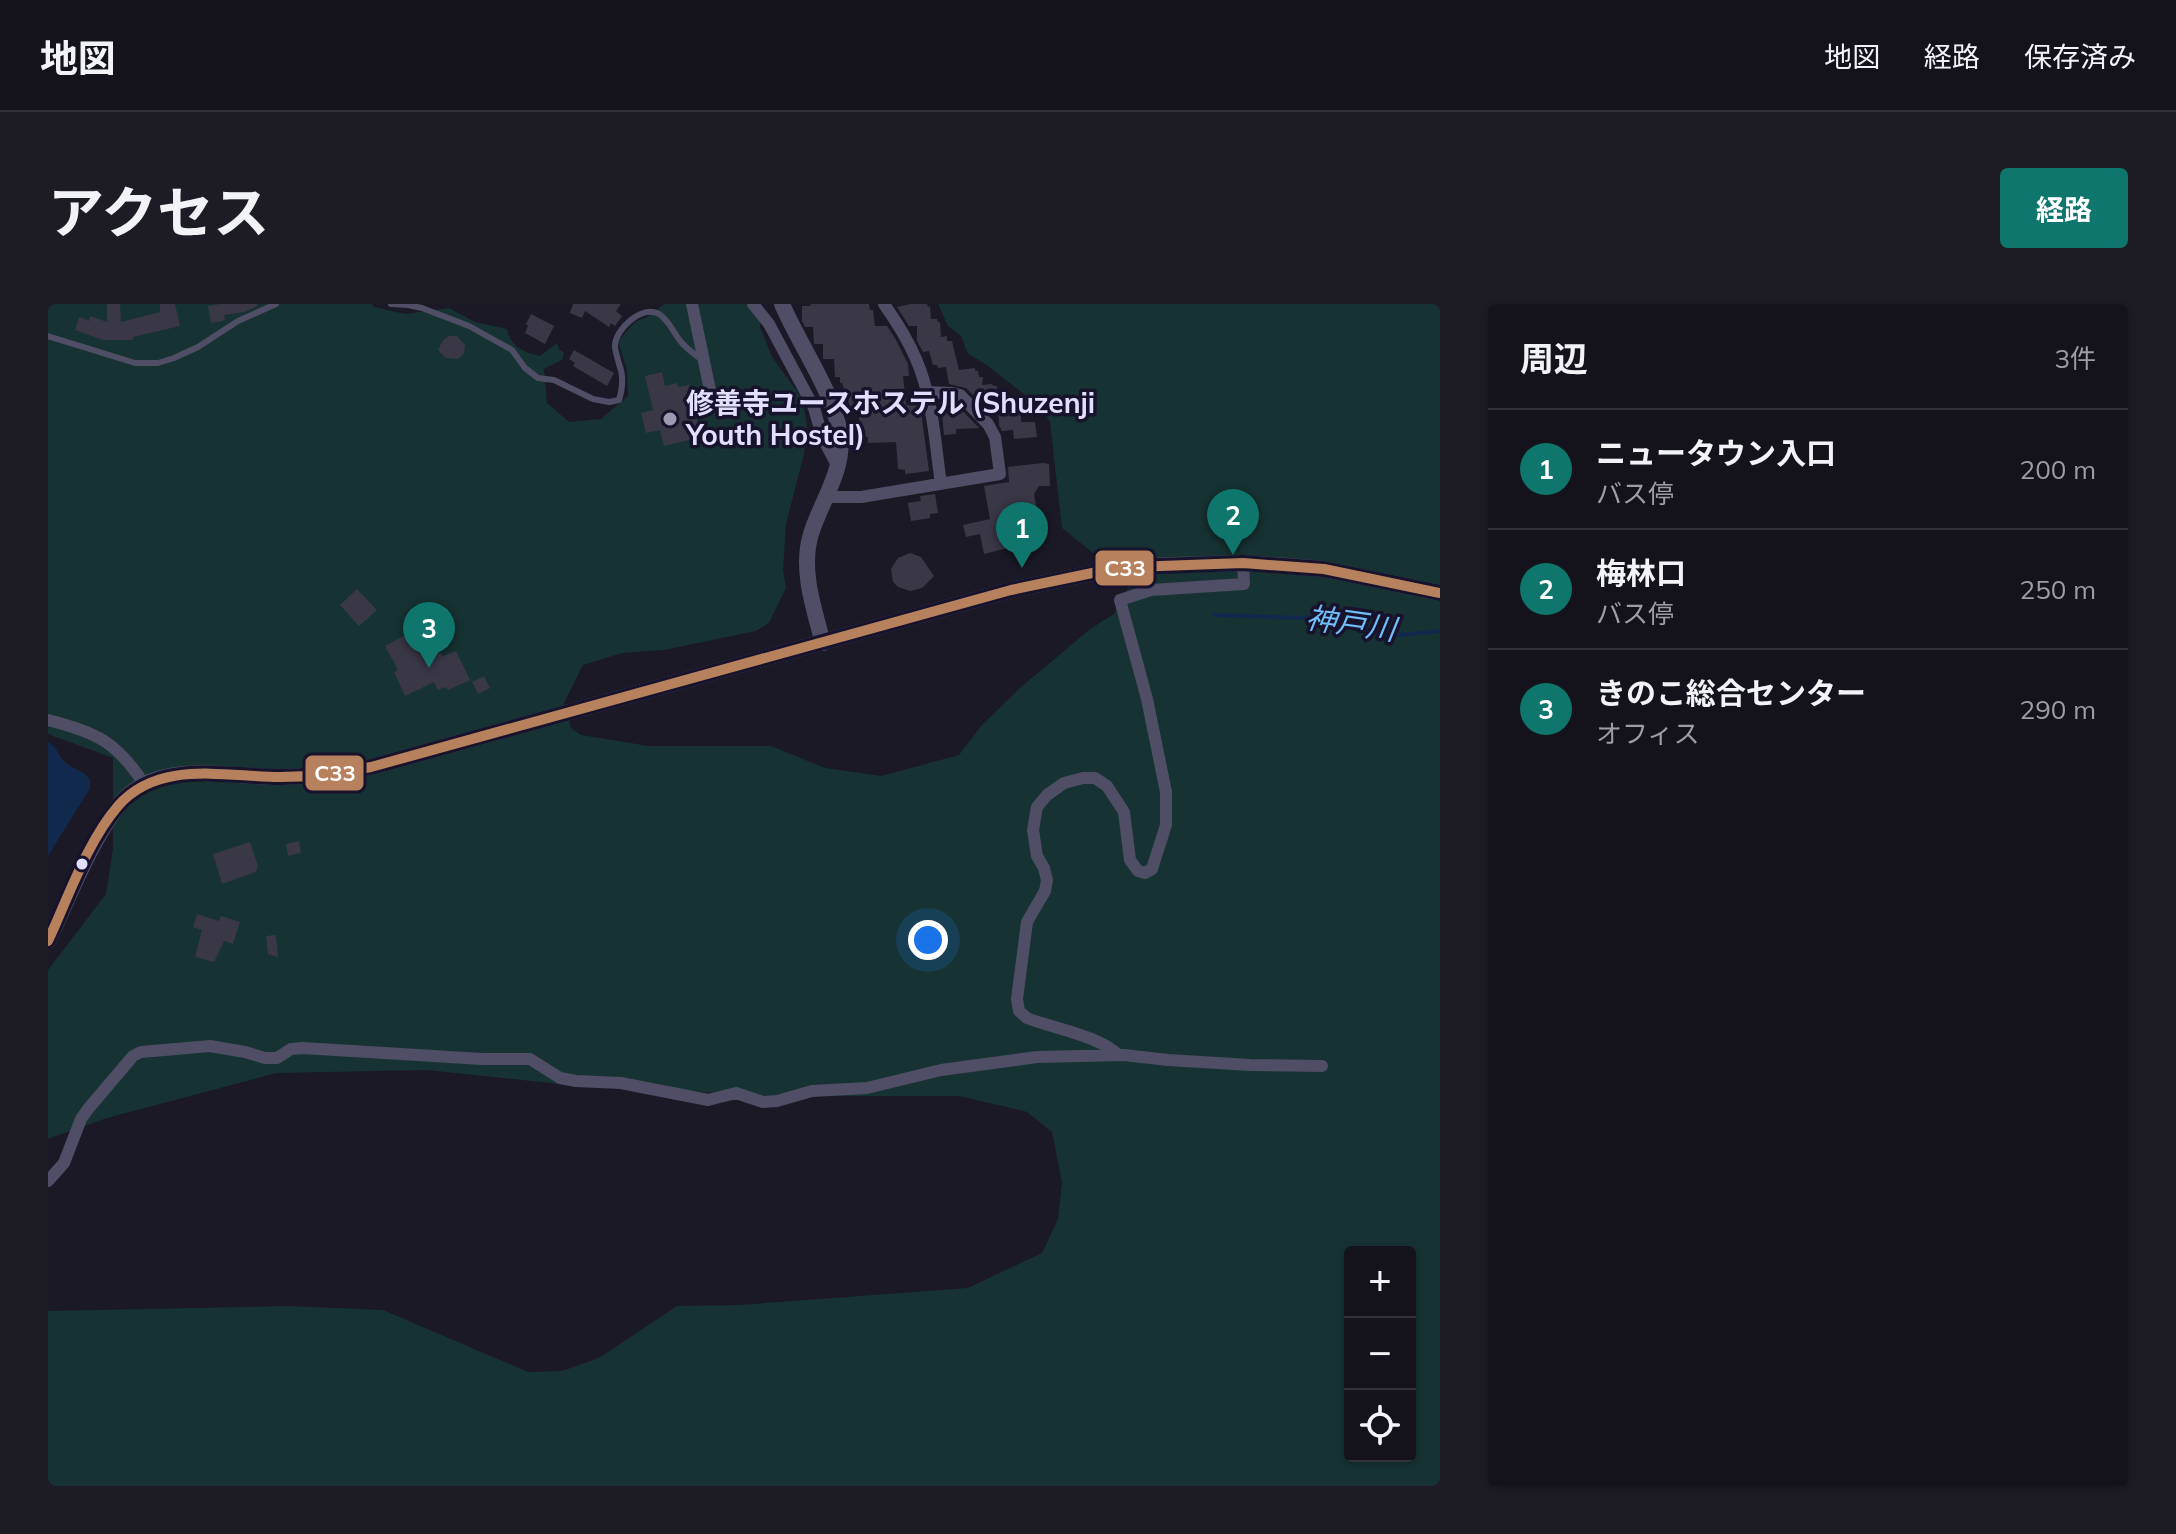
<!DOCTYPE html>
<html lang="ja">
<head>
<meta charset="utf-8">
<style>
	:root { --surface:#14131c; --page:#1d1c25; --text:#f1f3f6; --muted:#9d9ea3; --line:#33323b; --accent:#0f766e }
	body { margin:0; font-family:Mulish,"Noto Sans JP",sans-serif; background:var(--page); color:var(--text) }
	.controls { position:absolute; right:24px; bottom:24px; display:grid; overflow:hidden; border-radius:8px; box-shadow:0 2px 6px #0004 }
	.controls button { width:72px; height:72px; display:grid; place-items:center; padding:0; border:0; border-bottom:2px solid var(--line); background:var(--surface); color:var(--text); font:40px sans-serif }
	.you { position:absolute; left:880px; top:636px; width:28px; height:28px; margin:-20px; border:6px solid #fff; border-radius:50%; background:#1a73e8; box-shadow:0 0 0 12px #1a73e833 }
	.badge { display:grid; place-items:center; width:52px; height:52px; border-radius:50%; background:var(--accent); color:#fff; font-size:26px; font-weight:700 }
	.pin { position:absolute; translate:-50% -66px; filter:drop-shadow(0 2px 4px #0008) }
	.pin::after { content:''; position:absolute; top:42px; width:28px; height:24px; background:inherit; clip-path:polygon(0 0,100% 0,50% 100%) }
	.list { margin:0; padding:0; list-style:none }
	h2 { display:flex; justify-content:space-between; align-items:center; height:104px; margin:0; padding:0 32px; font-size:34px }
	h2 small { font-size:26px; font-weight:400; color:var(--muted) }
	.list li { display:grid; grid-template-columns:52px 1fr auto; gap:24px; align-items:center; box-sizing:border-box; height:120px; padding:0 32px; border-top:2px solid var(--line) }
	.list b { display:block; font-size:30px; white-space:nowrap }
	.list p { margin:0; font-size:26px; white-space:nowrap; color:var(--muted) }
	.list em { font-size:26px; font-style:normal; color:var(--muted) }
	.icon { flex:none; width:44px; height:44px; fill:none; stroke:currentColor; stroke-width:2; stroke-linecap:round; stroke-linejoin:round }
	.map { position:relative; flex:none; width:1392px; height:1182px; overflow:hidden; border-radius:8px }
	header { display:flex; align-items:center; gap:48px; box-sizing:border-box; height:112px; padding:0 40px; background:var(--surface); border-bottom:2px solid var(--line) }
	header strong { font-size:38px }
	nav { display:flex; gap:44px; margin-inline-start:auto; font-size:28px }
	.intro { display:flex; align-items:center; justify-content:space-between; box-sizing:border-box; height:192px; padding:0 48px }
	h1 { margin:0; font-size:56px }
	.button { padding:20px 36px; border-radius:8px; background:var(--accent); color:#fff; font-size:28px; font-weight:700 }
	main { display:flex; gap:48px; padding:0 48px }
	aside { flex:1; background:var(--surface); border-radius:8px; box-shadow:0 2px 6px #0004 }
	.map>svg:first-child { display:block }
	.green { fill:#173232; fill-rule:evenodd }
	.water { fill:#12294e }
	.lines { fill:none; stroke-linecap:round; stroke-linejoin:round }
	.stream { stroke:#12294e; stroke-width:4 }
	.building { fill:#3a3847 }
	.service { stroke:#4f4e66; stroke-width:6 }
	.minor { stroke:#4f4e66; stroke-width:12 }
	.tertiary { stroke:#4f4e66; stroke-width:16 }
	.bus-1-casing { stroke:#17132c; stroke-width:16 }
	.bus-1 { stroke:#b6815c; stroke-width:10 }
	.poi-dot { fill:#9c9ab2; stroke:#17132c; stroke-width:3 }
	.bus-dot { fill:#e2dffe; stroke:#17132c; stroke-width:3 }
	.labels { text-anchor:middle; stroke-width:7; stroke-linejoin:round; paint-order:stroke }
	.poi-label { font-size:28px; font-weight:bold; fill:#e2dffe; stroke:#17132c; text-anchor:start }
	.water-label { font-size:30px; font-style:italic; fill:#70bdfa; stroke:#17132c }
	.line-badge { stroke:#17132c; stroke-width:3 }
	.badge-label { font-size:22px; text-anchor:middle; font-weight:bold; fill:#fff }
</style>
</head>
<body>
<header>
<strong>地図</strong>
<nav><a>地図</a><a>経路</a><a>保存済み</a></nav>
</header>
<div class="intro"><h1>アクセス</h1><a class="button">経路</a></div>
<main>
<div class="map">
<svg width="1392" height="1182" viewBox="0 0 1392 1182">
	<rect width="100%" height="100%" fill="#1b1926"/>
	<path class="green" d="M0 0H324L326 3 357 10 401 4 427 18 459 25C463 43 475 48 492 52L509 39 511 45 516 49 514 56 496 65 499 99 521 118 553 115 580 92 579 66 570 37 587 18 601 12 616 0H711L712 23 724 53 754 94 759 120 756 150 738 220 735 266 738 284 721 319 708 327 616 346 574 349 535 361 516 399 523 424 533 431 601 442H723L777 464 833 472 911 451 933 422 972 384 1042 325 1066 310 1085 275 1083 252 1045 249 1014 224 1002 118 992 104 972 87 936 59 920 50 913 32 900 22 890 0H1392V1182H0V1007L241 1002 335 1006 480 1068 514 1067 551 1054 629 1002 692 1001 920 984 994 949 1010 915 1014 878 1004 828 979 808 912 792H725L512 780 379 766 229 769 59 814 0 835V666L58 590 65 544V454L0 430ZM1302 948H1362V1152H1302Z"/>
	<path class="water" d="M0 438C10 443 10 453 18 459 27 466 35 466 42 476V484L0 552Z"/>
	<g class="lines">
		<path class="stream" d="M1166 311 1250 314 1284 312 1327 329 1352 331 1392 327"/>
	</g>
	<path class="building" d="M59 0H72L73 18 112 8V0H127L132 22 85 33V36H55L27 26 31 13 41 17 42 12 59 18Z
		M172 0H209V2L196 8 176 11 177 16 163 19 160 2Z
		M525 0H573L568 7 574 12 567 22 563 19 561 23 537 7 534 14 522 9Z
		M762 0H821L822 6H825L827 22H839L847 34 860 60 861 72H855L858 101 872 100 881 167 857 170V166L850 165 848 138 820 139V133L813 132 810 105H803L794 79H792V73H787L786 55H775V40H766L765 23H757L754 17V2H763Z
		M862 0H879L880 3 882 2 883 15H889L890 18H892L893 33 899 32V37H904L911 66 927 64V67H930L931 73H935L934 81 944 80 945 82H949L950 96 932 98 918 84 901 80 898 63 890 64 889 61H885L881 47 875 48 869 37V22H861L849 3Z
		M483 10 506 22 497 40 477 29 480 22 478 20Z
		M401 32H409L417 41 416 49 410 55 398 54 390 46 395 36Z
		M526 46 566 69 559 82 525 62 527 59 521 55Z
		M614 68 617 82 629 79 630 83 641 81 653 133 616 142 612 126 598 129 593 109 605 106 597 72Z
		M893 98 907 99 931 124 908 125V130L896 131Z
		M950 98H973V118H987L989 133 966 135 965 126 954 127 951 121Z
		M995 159 1001 160 1002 182H991L986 190 994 235 936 250 932 230 918 233 915 221 942 215 936 182 961 178 960 163Z
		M887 190 890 209 882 210V214L863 217 860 199 873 197 872 192Z
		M862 249 873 253 886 272 874 284 862 287 850 283 845 278 843 265 850 254Z
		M309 285 329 306 311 322 292 301Z
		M375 316 395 352 408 347 422 376 400 386 398 383 390 386 386 378 357 392 346 368 350 366 337 342 359 330 356 325Z
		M436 372 442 384 430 390 424 378Z
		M251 537 253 549 240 552 238 540Z
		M202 538 210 562 208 568 174 580 165 550Z
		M149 610 171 617 173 612 192 618 185 640 176 637 166 658 147 653 154 626 145 623Z
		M228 631 230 653 220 650 218 632Z"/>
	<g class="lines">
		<path class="service" d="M343 0 360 1 374 4 421 22 464 46 477 64 490 74 506 76 545 95 561 98 571 96C575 83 576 72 571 60 570 54 567 48 567 42 567 25 595 0 611 10 621 16 626 30 634 39 639 45 646 50 653 55
			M0 32 87 59H110L126 54 150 43 190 17 228 0"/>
		<path class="minor" d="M644 0 662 86
			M705 0 721 20 766 104 775 135 790 163
			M836 0C848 17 860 36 868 55 885 94 887 139 893 180
			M778 193H813L952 170 947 133 940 120 912 91 904 89 878 88
			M0 416C48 428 69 438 96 480
			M1070 751C1052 732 1004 724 979 714L971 707 969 695 979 618 997 587 999 576 996 564 989 552 985 526 989 503 999 491 1016 479 1035 474H1047L1059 482 1076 508 1082 556 1090 567 1097 569 1104 565 1118 521V488L1099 395 1072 296 1103 286 1196 280 1195 259
			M0 877 16 859 33 815 40 805 85 752 93 748 162 742 197 748 217 754H229L243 745 255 744 434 755H482L512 774 528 777 573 779 660 796 688 789 715 798 729 797 764 787 819 784 893 766 989 753 1076 751 1120 756 1202 761 1274 762"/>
		<path class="tertiary" d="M734 0C751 40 786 89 792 130 797 166 773 197 763 230 752 265 766 305 775 339
			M0 637C20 595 42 538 70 502 108 453 179 474 232 473 262 473 293 469 323 463L963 286 1049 268 1085 263 1123 261 1195 259 1240 262 1276 265 1392 289"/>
		<defs>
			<path id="bus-1" d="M0 637C20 594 39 538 70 502 111 455 178 473 232 473 263 473 293 469 323 463L963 286 1049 268 1085 263 1195 259 1276 265 1392 289"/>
		</defs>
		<use href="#bus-1" class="bus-1-casing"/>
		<use href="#bus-1" class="bus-1"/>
	</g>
	<circle class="poi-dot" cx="622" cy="115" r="8"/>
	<circle class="bus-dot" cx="34" cy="560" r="7"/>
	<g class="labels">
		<g class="poi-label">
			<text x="638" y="109">修善寺ユースホステル (Shuzenji<tspan x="638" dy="32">Youth Hostel)</tspan></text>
		</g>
		<g class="water-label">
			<text transform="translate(1303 320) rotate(8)" y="10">神戸川</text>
		</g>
	</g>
	<g class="line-badge">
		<rect x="1046" y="245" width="61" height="38" rx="8" fill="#b6815c"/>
		<rect x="256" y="450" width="61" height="38" rx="8" fill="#b6815c"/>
	</g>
	<g class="badge-label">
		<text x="1077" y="272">C33</text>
		<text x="287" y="477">C33</text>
	</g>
</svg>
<div class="controls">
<button>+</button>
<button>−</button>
<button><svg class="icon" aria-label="locate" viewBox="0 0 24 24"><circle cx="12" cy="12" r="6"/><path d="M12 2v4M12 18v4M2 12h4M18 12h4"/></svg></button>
</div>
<div class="you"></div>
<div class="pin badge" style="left:974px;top:264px">1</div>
<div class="pin badge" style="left:1185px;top:251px">2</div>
<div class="pin badge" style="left:381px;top:364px">3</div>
</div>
<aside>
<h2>周辺<small>3件</small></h2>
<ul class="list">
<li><span class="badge">1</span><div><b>ニュータウン入口</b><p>バス停</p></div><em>200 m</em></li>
<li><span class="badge">2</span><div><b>梅林口</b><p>バス停</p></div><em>250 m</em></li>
<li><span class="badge">3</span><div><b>きのこ総合センター</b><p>オフィス</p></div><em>290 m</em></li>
</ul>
</aside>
</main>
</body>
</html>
